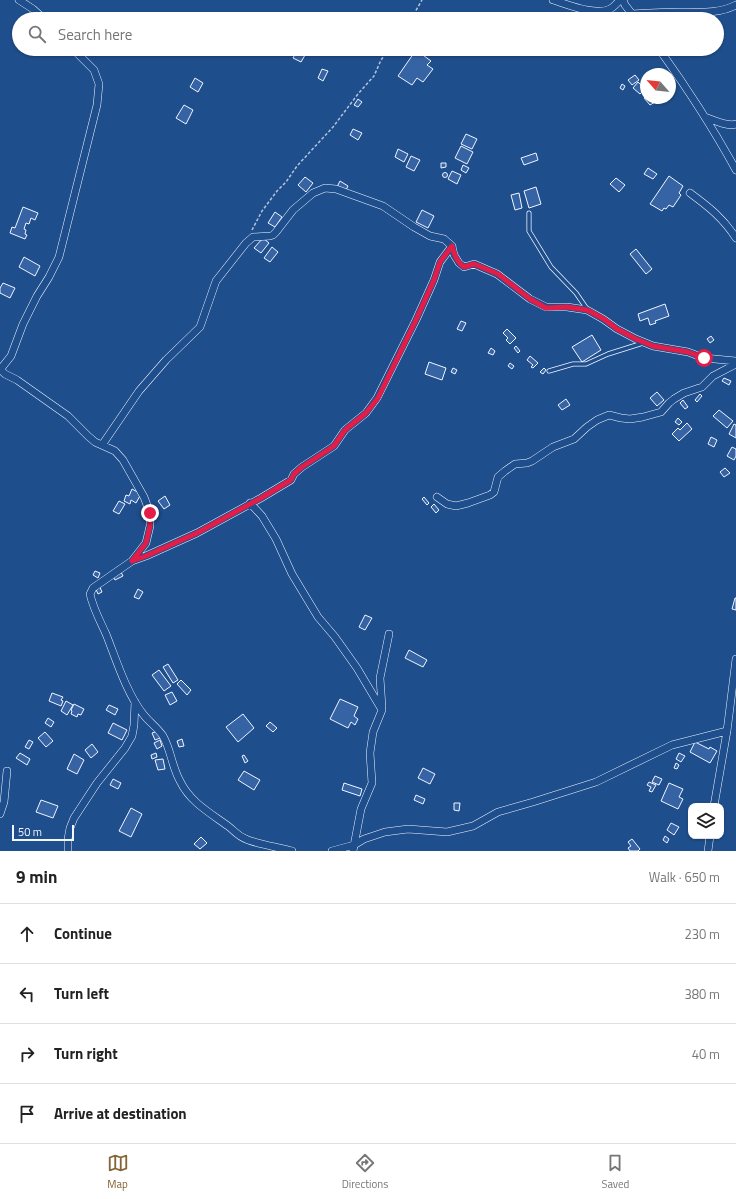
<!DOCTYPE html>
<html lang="en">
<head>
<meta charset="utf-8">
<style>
	:root { --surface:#fff; --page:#f6f6f6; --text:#222; --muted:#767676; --line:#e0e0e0; --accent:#856535 }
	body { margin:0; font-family:"Titillium Web",sans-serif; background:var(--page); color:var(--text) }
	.controls { position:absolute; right:12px; bottom:12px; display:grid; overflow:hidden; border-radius:8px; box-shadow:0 1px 3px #0004 }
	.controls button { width:36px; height:36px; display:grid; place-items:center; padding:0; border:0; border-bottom:1px solid var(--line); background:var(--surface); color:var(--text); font:20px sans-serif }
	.compass { position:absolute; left:640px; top:68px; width:36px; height:36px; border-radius:50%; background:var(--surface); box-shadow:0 1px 3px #0004; rotate:297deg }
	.scale { position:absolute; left:12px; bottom:10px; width:62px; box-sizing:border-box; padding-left:4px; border:2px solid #f2f6ff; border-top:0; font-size:11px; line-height:14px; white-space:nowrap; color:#f2f6ff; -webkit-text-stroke:3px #1f4e8c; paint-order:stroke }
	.stop { position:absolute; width:12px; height:12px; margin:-9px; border:3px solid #e11d48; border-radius:50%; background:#fff }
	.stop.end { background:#e11d48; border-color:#fff; box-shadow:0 1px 4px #0008 }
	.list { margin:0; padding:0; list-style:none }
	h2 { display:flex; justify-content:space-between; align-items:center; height:52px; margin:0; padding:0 16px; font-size:17px }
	h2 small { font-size:13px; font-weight:400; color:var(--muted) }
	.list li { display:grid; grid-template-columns:26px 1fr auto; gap:12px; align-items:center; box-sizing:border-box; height:60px; padding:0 16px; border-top:1px solid var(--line) }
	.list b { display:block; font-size:15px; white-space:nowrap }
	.list em { font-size:13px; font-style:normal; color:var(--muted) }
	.icon { flex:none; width:22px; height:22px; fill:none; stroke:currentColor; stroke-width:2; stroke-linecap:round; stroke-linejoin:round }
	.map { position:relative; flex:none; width:736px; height:851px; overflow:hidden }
	.search { position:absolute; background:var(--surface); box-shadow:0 1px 3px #0004; left:12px; right:12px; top:12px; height:44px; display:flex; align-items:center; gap:10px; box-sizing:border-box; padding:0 14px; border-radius:22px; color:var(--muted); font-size:15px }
	.sheet { height:292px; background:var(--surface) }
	nav { display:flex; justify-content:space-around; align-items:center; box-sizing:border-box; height:56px; border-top:1px solid var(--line); background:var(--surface); font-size:11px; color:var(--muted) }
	nav a { display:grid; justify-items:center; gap:2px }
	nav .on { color:var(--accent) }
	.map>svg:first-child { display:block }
	.building { fill:#3563a3; stroke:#f2f6ff }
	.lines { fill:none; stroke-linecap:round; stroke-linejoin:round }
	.lane-casing { stroke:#f2f6ff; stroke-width:5 }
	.street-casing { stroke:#f2f6ff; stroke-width:8 }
	.path { stroke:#b3c4dc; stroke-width:1.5; stroke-dasharray:3 2; stroke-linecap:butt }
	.lane { stroke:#1f4e8c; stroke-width:3.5 }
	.street { stroke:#1f4e8c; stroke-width:7 }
	.route { stroke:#e11d48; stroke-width:5 }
</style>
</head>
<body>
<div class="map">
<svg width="736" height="851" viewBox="0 0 736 851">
	<rect width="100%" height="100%" fill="#1f4e8c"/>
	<path class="building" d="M298 49 308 50 301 62 293 58Z
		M416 50 431 61 427 65 433 69 423 82 417 78 412 85 398 76Z
		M322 69 328 71 323 81 318 78Z
		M635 75 639 80 632 85 628 80Z
		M195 78 203 83 198 92 190 87Z
		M638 82 645 89 640 94 633 88Z
		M622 84 625 86 623 90 620 88Z
		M646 97V98H652L655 102 650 105 644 98Z
		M358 99 362 102 358 107 354 105Z
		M184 105 193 110 186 124 176 118Z
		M353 129 362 133 358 140 350 135Z
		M466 134 477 139 472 149 461 144Z
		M461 146 473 152 467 164 455 158Z
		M398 149 408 154 404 162 395 157Z
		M536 153 538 160 524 165 521 158Z
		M411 156 420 160 414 171 406 167Z
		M441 163H446V167L441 168Z
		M463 165 469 168 466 173 461 170Z
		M648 168 657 174 653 179 644 174Z
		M452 171 461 175 457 184 448 179Z
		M442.5 175a2.5 2.5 0 1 1 5 0a2.5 2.5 0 1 1-5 0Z
		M669 176 683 186 679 193 681 195 673 207 669 205 666 209 664 208 662 211 650 204Z
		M305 177 313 183 306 192 298 185Z
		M616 178 625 185 619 192 610 184Z
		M340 181 348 186 345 192 337 187Z
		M536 187 541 204 529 208 524 191Z
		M519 193 522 208 515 210 511 195Z
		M23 207 38 213 35 220 31 218 29 224 26 223 24 229 26 230 25 234 27 235 25 239 10 233 12 227 15 228Z
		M422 210 434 216 428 228 416 222Z
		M275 212 282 217 275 227 268 223Z
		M263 238 269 243 261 253 254 248Z
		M272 247 278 252 270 262 264 258Z
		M636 249 652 269 646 274 630 254Z
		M24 257 40 266 35 276 19 267Z
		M3 283 15 288 10 298 0 293V288Z
		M665 304 669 316 655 321 656 323 650 325 648 318 640 321 638 314Z
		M461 321 466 323 462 331 457 329Z
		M507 329 516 338 510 344 506 340 508 338 503 333Z
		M592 335 601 350 582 362 572 347Z
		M711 336 714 340 710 343 707 339Z
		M516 346 520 351 518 353 514 348Z
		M491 348 495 351 493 355 488 353Z
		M530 356 538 363 533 368 531 367 533 365 527 360Z
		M429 362 446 368 442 380 425 374Z
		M510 363 514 366 512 369 508 366Z
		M453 368 457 370 455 374 451 372Z
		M544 368 546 370 543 374 540 372Z
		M724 378 731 381 729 385 722 381Z
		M657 392 664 400 657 406 650 398Z
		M700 394 702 396 697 402 695 400Z
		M566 399 570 405 562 410 558 405Z
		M683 400 688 407 685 409 680 403Z
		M719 410 733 421 727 428 713 416Z
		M678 418 682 422 679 425 675 422Z
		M687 423 692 429 679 441 672 434 678 428 680 430Z
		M734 424 736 425V438L729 434Z
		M711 437 717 440 714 447 708 444Z
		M732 447 736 449V456L734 460 727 456Z
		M725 468 730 473 724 477 720 472Z
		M132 489 141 494 136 503 131 500 130 504 124 501 126 495 129 496Z
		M165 496 170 505 164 509 158 501Z
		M424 497 429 503 427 505 422 499Z
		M119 501 125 504 119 514 113 511Z
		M434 504 439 510 436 513 431 507Z
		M95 571 100 573 98 578 93 575Z
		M121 572 123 576 115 580 113 576Z
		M99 585 102 592 98 594 95 587Z
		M138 589 143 592 139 599 134 597Z
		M735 598H736V610L732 609Z
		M365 615 372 618 365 630 359 627Z
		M409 650 427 660 423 667 405 658Z
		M168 664 178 680 173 683 163 667Z
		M159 670 171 686 164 691 152 675Z
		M181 680 191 690 187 695 177 684Z
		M172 692 177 701 170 705 165 695Z
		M52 693 63 697 61 700 63 701 61 706 49 701Z
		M340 699 358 707 354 716 358 719 355 725 351 722 348 728 330 719Z
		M66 701 73 705 67 715 61 711Z
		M74 704 84 709 81 715 78 714 77 717 71 714 72 711 71 710Z
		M109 705 118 709 115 715 106 710Z
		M243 714 254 728 238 742 226 727Z
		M48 718 54 722 51 727 45 723Z
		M270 722 277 728 273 732 266 726Z
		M113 723 127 730 122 740 108 733Z
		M158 731 160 738 155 740 152 733Z
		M45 732 53 741 46 747 38 738Z
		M182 739 184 746 179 747 177 741Z
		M29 740 33 742 29 749 25 747Z
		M160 740 162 746 157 749 154 743Z
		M695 742 709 749 710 747 717 751 710 763 690 752Z
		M92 744 98 752 91 758 85 750Z
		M20 753 30 759 27 765 16 758Z
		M156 753 157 757 152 759 151 755Z
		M679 753 685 756 681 762 676 759Z
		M74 754 84 760 77 774 67 769Z
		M244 755 248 761 245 763 242 756Z
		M163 759 165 769 158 770 155 760Z
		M676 763 679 765 677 769 674 768Z
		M423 768 435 774 430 784 418 778Z
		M244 771 260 780 254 790 238 780Z
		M655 776 662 779 659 785 652 782Z
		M113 779 121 783 118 789 110 785Z
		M649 782 656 785 652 792 649 791 651 787 647 785Z
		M344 783 362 789 360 796 342 790Z
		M669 783 683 789 679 797 683 799 678 809 661 801Z
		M416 795 425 799 423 804 414 800Z
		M41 800 58 806 53 818 36 812Z
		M454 803H460L459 811 454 810Z
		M131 808 142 814 131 837 119 831Z
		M671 823 679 827 674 835 667 830Z
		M665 836 669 839 667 843 663 840Z
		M201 837 207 843 200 849 194 844Z
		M632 839 640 849 638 851H630L628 848 631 846 628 842Z"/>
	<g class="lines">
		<defs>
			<path id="lane" d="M529 213V231L551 267 576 293 587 309
				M549 371 573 364H586L608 354 643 343"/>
			<path id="street" d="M19 0 33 9 44 19
				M553 0C569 5 595 16 610 9 614 7 617 3 620 0
				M623 0 625 5 636 19
				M633 14C649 13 664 12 680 12 700 12 718 14 736 5
				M659 49C687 88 713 128 736 170
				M705 117C714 120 727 127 736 124
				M690 193C709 207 723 218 736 238
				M0 368 3 366 11 356 23 324 37 296 49 277 59 257 97 105 99 84 94 70 73 49
				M0 369 5 374 17 380 68 416 88 436 95 442 115 451 123 460 144 497 150 513V526L146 543 132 561 93 588 90 594C93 608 100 621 106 634 116 659 126 692 143 714 149 722 157 727 163 736 171 750 172 767 180 781 190 802 210 813 228 826 236 832 237 836 248 840 262 845 277 847 292 851
				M102 445 139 391 166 360 200 327 216 281 246 243 253 237 270 236 273 235 276 232 293 210 313 193 325 188 336 189 383 206 414 227 430 236 444 239 452 246 454 255 459 263 464 267 474 264 497 274 530 299 546 307H567L587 310 603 319 617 329 636 339 653 346 688 352 704 358 736 361
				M437 497 447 504 456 506 468 503 490 495 494 492 498 477 505 471 515 464 527 463 532 461 553 447 574 439 587 427 597 420 609 415 621 418 630 419 643 417 661 412 669 403 674 399 684 393 702 387 713 376 736 364
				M250 503 262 516 276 539 292 574 318 617 335 637 357 668 382 710 373 732 370 753 372 783 361 809 353 851
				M132 561 146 556 197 533 261 498 291 480 294 474 302 467 334 446 345 430 366 413 377 398 416 320 434 280 440 262 452 246
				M382 707 380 678 389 634
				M714 806 727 731 736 659
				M0 814 4 802 7 771
				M68 851V839L70 828 74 818 97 783 125 748 132 736 134 725 135 702
				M332 851 354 845 364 839 385 832 408 829 447 832 473 826 498 812 533 802 596 782 672 745 727 731
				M708 851 710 836"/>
		</defs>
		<use href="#lane" class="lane-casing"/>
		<use href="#street" class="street-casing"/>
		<path class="path" d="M411 19 422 0
			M252 230 262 211 277 191 286 182 297 166 333 127 358 94 374 76 381 60 389 49"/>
		<use href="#lane" class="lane"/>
		<use href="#street" class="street"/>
	</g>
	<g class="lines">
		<path class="route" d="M150 513V526L146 543 132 561 146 556 197 533 261 498 291 480 294 474 302 467 334 446 345 430 366 413 378 398 416 320 434 280 440 262 452 246C454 255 457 262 464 267L474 264 498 274 530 299 546 308 567 307 587 310 604 319 617 329 636 339 653 346 688 352 704 358"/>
	</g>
</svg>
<div class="controls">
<button><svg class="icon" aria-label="layers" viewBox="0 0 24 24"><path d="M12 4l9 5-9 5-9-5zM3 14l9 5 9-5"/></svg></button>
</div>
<svg class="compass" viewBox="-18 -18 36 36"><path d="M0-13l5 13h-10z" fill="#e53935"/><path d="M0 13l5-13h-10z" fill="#767676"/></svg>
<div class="scale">50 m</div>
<div class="stop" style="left:704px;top:358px"></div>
<div class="stop end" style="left:150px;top:513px"></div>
<div class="search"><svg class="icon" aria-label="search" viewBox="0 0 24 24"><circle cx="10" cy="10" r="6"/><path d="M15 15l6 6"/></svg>Search here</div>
</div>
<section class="sheet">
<h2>9 min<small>Walk · 650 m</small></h2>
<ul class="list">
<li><svg class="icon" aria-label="ahead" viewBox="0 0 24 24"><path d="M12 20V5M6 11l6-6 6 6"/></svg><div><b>Continue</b></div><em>230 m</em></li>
<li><svg class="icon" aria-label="left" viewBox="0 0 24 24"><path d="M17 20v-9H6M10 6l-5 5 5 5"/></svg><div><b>Turn left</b></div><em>380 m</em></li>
<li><svg class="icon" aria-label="right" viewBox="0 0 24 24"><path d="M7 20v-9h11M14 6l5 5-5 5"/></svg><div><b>Turn right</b></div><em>40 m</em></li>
<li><svg class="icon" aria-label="arrive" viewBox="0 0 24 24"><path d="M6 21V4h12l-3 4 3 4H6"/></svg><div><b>Arrive at destination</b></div></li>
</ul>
</section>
<nav>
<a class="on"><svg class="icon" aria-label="map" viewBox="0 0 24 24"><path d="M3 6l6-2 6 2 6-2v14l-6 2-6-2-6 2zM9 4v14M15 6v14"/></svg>Map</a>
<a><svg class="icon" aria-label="directions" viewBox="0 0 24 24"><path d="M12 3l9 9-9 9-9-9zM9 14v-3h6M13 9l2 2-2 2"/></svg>Directions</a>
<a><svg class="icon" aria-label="saved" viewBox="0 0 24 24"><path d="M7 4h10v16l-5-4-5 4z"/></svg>Saved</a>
</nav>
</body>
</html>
